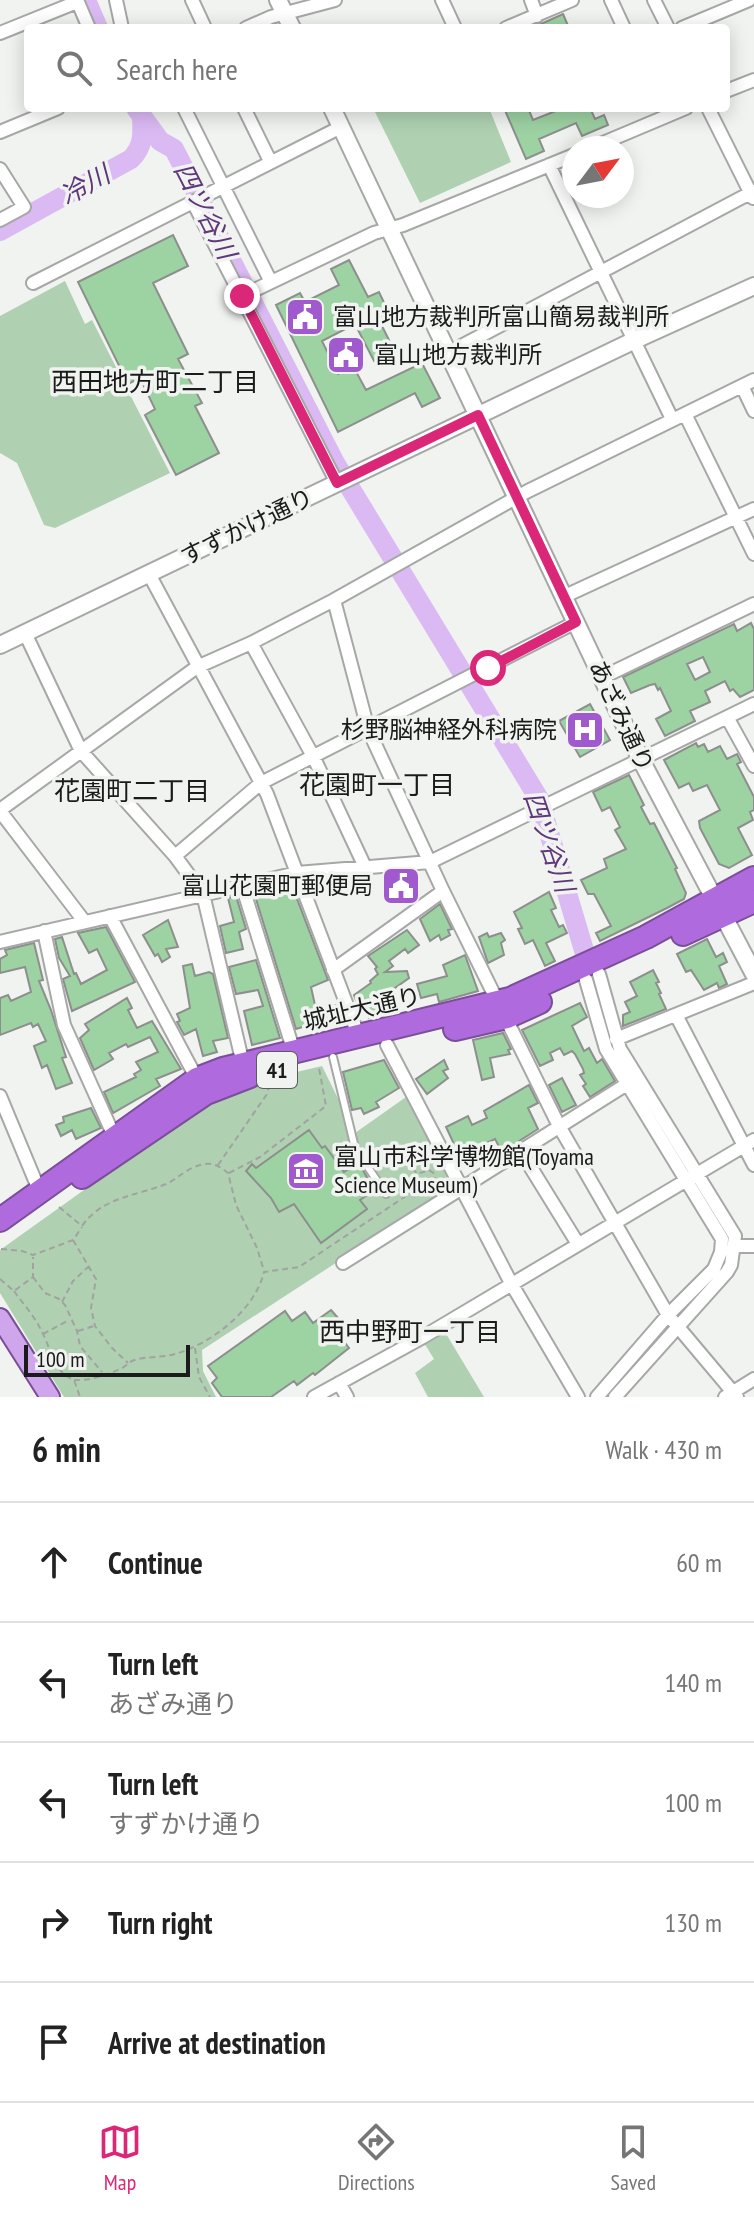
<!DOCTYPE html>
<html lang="en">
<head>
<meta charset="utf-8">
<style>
	:root { --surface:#fff; --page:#f6f6f6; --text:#222; --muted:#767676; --line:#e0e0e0; --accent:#db2777 }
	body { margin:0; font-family:"PT Sans Narrow","Noto Sans JP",sans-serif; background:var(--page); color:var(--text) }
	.compass { position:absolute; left:562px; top:136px; width:72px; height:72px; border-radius:50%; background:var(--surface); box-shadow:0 4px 20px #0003; rotate:58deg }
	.scale { position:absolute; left:24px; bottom:20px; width:166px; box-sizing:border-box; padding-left:8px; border:4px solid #1a1b1a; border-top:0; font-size:22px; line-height:28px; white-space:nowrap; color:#1a1b1a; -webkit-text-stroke:6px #f0f3f0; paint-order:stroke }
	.stop { position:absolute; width:24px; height:24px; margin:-18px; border:6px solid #db2777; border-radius:50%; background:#fff }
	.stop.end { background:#db2777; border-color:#fff; box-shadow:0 2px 8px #0008 }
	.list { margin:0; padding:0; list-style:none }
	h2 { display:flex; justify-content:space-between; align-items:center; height:104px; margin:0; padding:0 32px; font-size:34px }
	h2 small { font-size:26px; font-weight:400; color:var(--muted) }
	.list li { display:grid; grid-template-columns:52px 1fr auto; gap:24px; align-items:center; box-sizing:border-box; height:120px; padding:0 32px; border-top:2px solid var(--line) }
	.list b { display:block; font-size:30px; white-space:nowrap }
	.list p { margin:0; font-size:26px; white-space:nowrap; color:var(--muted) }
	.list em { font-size:26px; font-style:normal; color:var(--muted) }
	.icon { flex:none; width:44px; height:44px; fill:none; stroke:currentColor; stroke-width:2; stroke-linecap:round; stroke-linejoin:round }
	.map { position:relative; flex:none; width:754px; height:1397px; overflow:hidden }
	.search { position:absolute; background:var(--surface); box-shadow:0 4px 20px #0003; left:24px; right:24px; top:24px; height:88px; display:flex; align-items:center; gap:20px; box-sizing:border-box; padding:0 28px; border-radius:8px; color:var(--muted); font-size:30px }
	.sheet { height:704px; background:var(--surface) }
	nav { display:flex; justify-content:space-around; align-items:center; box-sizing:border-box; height:112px; border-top:2px solid var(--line); background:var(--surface); font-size:22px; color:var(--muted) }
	nav a { display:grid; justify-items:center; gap:4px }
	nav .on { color:var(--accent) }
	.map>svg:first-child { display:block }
	.green { fill:#afd1b2 }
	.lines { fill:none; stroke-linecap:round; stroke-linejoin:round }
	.river { stroke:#dbbaf4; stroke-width:20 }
	.building { fill:#9dd2a3; stroke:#8d8f8d; stroke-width:2; fill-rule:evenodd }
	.lane-casing { stroke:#a6a8a6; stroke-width:10 }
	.street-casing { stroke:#a6a8a6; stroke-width:16 }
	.secondary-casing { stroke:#a6a8a6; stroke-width:20 }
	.primary-casing { stroke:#7b4e99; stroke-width:22 }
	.highway-casing { stroke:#7b4e99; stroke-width:26 }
	.path { stroke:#a0a3a0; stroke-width:2; stroke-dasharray:6 4; stroke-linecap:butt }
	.lane { stroke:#fff; stroke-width:6 }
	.street { stroke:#fff; stroke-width:12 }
	.secondary { stroke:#fff; stroke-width:16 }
	.primary { stroke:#cfa6eb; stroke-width:18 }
	.highway { stroke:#af6add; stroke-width:22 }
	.route { stroke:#db2777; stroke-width:10 }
	.labels { text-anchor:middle; stroke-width:7; stroke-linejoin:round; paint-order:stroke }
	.shield { fill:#f0f3f0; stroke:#5a5c5a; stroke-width:2 }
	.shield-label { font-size:22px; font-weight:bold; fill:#1a1b1a }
	.poi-label { font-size:24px; fill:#1a1b1a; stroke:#f0f3f0; text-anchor:start }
	.street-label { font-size:24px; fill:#1a1b1a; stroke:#f0f3f0 }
	.water-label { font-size:26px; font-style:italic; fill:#5f377a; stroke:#f0f3f0 }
	.neighbourhood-label { font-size:26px; fill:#1a1b1a; stroke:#f0f3f0 }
</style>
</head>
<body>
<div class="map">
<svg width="754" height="1397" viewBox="0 0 754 1397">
	<rect width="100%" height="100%" fill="#f0f3f0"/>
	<path class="green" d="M373 108H489L511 162 420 203Z
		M65 281 85 324 92 320 170 473 55 528 44 525 17 463 0 453V316Z
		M322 1066 355 1133 406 1097 454 1182 451 1188 202 1350 203 1371 216 1397H64L0 1293V1250L210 1100 245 1084Z
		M442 1327 484 1397H428L415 1373 434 1359 421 1338Z"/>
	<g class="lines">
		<path class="river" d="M86 0 98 28
			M136 108 160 141 174 149 335 463 539 799 613 1048 627 1070
			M0 231 131 159C143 147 143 135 142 118
			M606 1397 669 1323 721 1270 729 1243 715 1213"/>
	</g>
	<path class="building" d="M563 14 569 28H529L541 24Z
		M504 108H528L533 120 563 108H590L595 119 604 115 608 125 582 136 576 123 539 139 544 151 526 159Z
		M173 235 188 266 153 283 188 354 178 359 202 403 195 406 219 453 176 475 145 415 155 409 140 378 128 384 78 282Z
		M349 260 368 297 379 292 389 313 378 318 394 350 374 361 355 324 322 341 338 374 353 366 366 390 422 363 440 398 422 407 415 393 338 432 276 305 300 293 305 302 339 285 331 269Z
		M751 623 754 629V690L740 697 733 689 730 691 725 681 705 691 710 702 690 711 695 721 665 736 656 719 671 711 660 688 658 690 655 684 650 685 631 693 623 677 734 624 737 631ZM703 657 710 672 695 680 687 664Z
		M590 704 610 740 580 757 559 721Z
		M696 743 698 747 704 744 708 752 720 746 727 759 737 754 741 762 737 764 754 797V810L750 812 753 820 738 828 752 855 729 868 719 864 700 828 699 821 720 810 707 785 693 791 689 783 679 788 664 760Z
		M629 775 644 805 641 807 650 824 654 823 677 868 675 869 686 893 684 899 667 908 600 941 596 933 611 926 594 894H588L581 880 607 868 604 859 626 849 615 830 620 827 610 807 602 811 593 792Z
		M406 873 414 900 406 902 404 895 395 898 388 876Z
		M279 890 284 894 294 891 328 980 311 987 317 1014 336 1005 345 1024 337 1027 333 1018 296 1029 256 899Z
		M549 892 556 908 551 910 559 927 563 925 567 933 546 943 555 961 545 966 533 940 525 944 518 929 522 928 514 912Z
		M236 896 246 929 239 932 243 949 226 953 220 926 234 922 228 898Z
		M440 904 452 929 448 930 450 935 441 940 439 935 430 941 420 919Z
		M168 920 178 947 166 949 170 957 162 962 158 954 155 956 143 935Z
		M106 927 135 982 72 1011 63 979 70 976 59 958 55 939 62 937 74 974 76 973 81 984 107 970 97 949 89 953 78 933Z
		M407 930 419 945 408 953 405 949 389 961 393 966 385 972 407 971 409 978 388 993 393 1012 369 1018 365 1000 357 1003 354 995 371 983 370 981 378 974 375 969 377 967 368 956Z
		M487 933 489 937 501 933 505 940 501 943 504 955 488 963 479 937Z
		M707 939 716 957 723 953 727 962 719 966 727 984 719 988 717 983 704 990 691 970 686 972 677 954Z
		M34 943 43 980 39 981 51 1010 66 1057 62 1058 72 1083 56 1089 47 1065 42 1068 34 1046 46 1041 38 1024 33 1027 31 1023 0 1035V998L8 995 11 1001 31 992 25 967 0 973V959L7 955 5 950Z
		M465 955 478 991 439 1002 437 994 421 998 417 984 447 976 443 965Z
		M256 960 280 1038 252 1045 244 1011 263 1006 258 990 236 994 229 967Z
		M192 964 195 976 209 972 213 974 228 1038 213 1041 217 1052 203 1056 196 1029 184 1035 177 1022 180 1021 177 1014 190 1008 183 966Z
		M653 970 659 982 656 983 661 993 659 994 666 1009 623 1026V1015L630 1012 625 1002 637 996 630 982Z
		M127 998 132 1008 128 1010 137 1028 152 1021 181 1069 156 1079 160 1086 113 1113 104 1092 136 1077 134 1074 141 1070 136 1062 158 1052 150 1037 128 1047 126 1044 109 1053 113 1059 94 1070 80 1038 89 1030 85 1024Z
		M580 1003 587 1017 572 1026 584 1051 589 1048 597 1063 602 1059 615 1081 590 1097 583 1086 586 1084 580 1075 584 1073 583 1069 575 1054 572 1051 564 1055 560 1048 550 1053 553 1060 540 1066 522 1030Z
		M503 1033 511 1049 508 1050 510 1054 490 1058 494 1077 482 1080 473 1040Z
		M384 1060 399 1088 376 1102 379 1107 364 1114 361 1108 352 1110 343 1072Z
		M444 1060 448 1069 443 1071 448 1078 427 1094 416 1079Z
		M562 1078 576 1105 562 1112 549 1085Z
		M529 1085 538 1103 528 1108 538 1129 502 1152 495 1139 456 1157 450 1146 454 1144 446 1127 468 1116 472 1125 487 1118 484 1111Z
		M91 1108 101 1128 76 1139 72 1130 61 1136 56 1125 64 1122 63 1117Z
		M309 1130 322 1148 325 1146 344 1172 355 1164 358 1167 360 1165 374 1190 360 1200 367 1209 321 1243 294 1204 279 1212 271 1198 246 1171 252 1164 256 1168Z
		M331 1310 338 1318 331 1324 349 1348 315 1375 313 1373 297 1385 294 1381 271 1397H222L212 1383 217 1378 208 1366 285 1311 292 1321 305 1312 313 1323Z"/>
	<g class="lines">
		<defs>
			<path id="lane" d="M333 1057 355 1148 386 1194"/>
			<path id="street" d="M77 0 89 28
				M116 0 122 28
				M192 0 205 28
				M442 0 455 28
				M531 0 537 16
				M611 0 624 28
				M654 0 668 28
				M246 28 271 17 335 0
				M506 28 572 0
				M682 28 749 0
				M0 33 77 2
				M726 91 754 80
				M184 108 271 282
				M244 108 270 161
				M708 108 753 198
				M0 132 58 108
				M591 148 686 108
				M549 165 672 419
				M0 169 24 207 0 220
				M193 202 337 483
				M33 283 341 127
				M242 296 374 233 403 225 574 155
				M448 353 754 191
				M742 386 754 411
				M685 414 754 554
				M149 574 267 794 359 1037
				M565 596 754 509
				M334 600 368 729 443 891 559 1126 668 1315 737 1397
				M25 633 81 751 175 856 203 894 243 1064
				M251 643 314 758 365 867
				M603 677 754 604
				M727 717 754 766
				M0 810 197 667 251 643 334 600 528 491 754 380
				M0 811 84 921
				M175 856 261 783 576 622
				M242 885 294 1052
				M110 916 197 1079
				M44 931 64 1025 114 1136
				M0 942 297 873 430 862 754 704
				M333 970 443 891
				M599 974 620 1049 735 1236 731 1265 727 1272 615 1397
				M586 980 606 1049 722 1239 721 1252 714 1269 668 1315 597 1397
				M676 1015 754 1165
				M616 1039 754 983
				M387 1045 511 1283 578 1397
				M0 1096 39 1190
				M520 1150 578 1244
				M735 1246H754
				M343 1263 627 1084
				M339 1383 347 1397
				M314 1397 423 1337 754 1140
				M725 1397 754 1379"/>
			<path id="secondary" d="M278 0 292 28
				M332 108 641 760 754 974
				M0 645 635 340 754 286"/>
			<path id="primary" d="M0 1318 50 1397"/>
			<path id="highway" d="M683 934 754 901
				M455 1029 507 1017 540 1002
				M82 1177 206 1093 250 1076
				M0 1220 197 1079 223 1069 510 999 646 937 754 878"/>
		</defs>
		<use href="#lane" class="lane-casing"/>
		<use href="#street" class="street-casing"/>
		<use href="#secondary" class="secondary-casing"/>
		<use href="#primary" class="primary-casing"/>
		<use href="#highway" class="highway-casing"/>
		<path class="path" d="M218 1165 267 1094 271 1078
			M229 1173 260 1157 326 1106 319 1068
			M409 1193 412 1179 417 1175
			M59 1207 82 1226C102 1197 136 1196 166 1184 179 1178 189 1166 205 1164 214 1163 221 1167 228 1173L236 1205 257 1248 264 1271
			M73 1240 96 1279 91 1308 95 1326 112 1348 128 1363
			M1 1249 22 1251 33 1255 73 1240 82 1227
			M33 1277 45 1293 59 1299 65 1305 77 1331 80 1346 102 1372
			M0 1279 14 1291 33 1277V1257
			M14 1291C24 1305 36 1318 43 1334 52 1352 54 1372 74 1380L80 1397
			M62 1302 73 1281 88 1267
			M78 1331 94 1326
			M43 1334 69 1320
			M195 1348 199 1377 210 1397
			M74 1380C89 1381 108 1375 122 1368 125 1367 128 1363 132 1361 144 1356 161 1358 175 1354 211 1344 255 1310 264 1272L299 1267 409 1194 416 1197C427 1192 436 1187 435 1174L429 1170 417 1174 412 1167"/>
		<use href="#lane" class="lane"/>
		<use href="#street" class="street"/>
		<use href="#secondary" class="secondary"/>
		<use href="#primary" class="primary"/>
		<use href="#highway" class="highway"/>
	</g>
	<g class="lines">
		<path class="route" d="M242 296 337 483 478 415 576 622 488 668"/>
	</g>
	<defs>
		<symbol id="civic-square" viewBox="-11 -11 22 22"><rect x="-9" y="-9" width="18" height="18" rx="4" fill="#a05ace" stroke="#f0f3f0"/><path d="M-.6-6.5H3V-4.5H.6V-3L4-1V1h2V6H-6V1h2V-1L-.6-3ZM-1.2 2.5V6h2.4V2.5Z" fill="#fff"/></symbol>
		<symbol id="hospital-square" viewBox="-11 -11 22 22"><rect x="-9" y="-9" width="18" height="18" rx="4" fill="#a05ace" stroke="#f0f3f0"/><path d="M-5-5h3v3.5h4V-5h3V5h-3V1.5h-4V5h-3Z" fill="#fff"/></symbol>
		<symbol id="museum-square" viewBox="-11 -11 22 22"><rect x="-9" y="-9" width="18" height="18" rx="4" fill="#a05ace" stroke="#f0f3f0"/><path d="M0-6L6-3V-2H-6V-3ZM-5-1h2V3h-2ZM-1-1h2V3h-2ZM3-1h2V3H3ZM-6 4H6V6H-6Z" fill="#fff"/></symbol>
	</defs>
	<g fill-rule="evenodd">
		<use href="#civic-square" x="283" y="295" width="44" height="44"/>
		<use href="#civic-square" x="324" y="333" width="44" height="44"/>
		<use href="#hospital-square" x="563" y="708" width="44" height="44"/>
		<use href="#civic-square" x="379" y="864" width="44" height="44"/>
		<use href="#museum-square" x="284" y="1149" width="44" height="44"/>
	</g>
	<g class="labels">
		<rect class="shield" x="257" y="1052" width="40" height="36" rx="6"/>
		<g class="shield-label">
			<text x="277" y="1078">41</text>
		</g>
		<g class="poi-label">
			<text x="333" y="325">富山地方裁判所富山簡易裁判所</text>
			<text x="374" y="363">富山地方裁判所</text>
			<text x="557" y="738" text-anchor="end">杉野脳神経外科病院</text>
			<text x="373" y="894" text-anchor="end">富山花園町郵便局</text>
			<text x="334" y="1165">富山市科学博物館(Toyama<tspan x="334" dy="28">Science Museum)</tspan></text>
		</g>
		<g class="street-label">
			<text transform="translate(247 527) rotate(-26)" y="8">すずかけ通り</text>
			<text transform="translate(621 716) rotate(65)" y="8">あざみ通り</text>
			<text transform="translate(362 1009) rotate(-13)" y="8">城址大通り</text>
		</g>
		<g class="water-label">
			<text transform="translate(85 185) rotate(-29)" y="9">冷川</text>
			<text transform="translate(205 211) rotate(63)" y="9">四ツ谷川</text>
			<text transform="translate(549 842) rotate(71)" y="9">四ツ谷川</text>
		</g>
		<g class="neighbourhood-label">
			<text x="155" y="391">西田地方町二丁目</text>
			<text x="377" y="794">花園町一丁目</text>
			<text x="132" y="800">花園町二丁目</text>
			<text x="410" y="1341">西中野町一丁目</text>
		</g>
	</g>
</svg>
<svg class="compass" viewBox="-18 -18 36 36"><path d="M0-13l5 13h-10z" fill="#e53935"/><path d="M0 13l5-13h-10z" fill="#767676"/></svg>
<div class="scale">100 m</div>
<div class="stop" style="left:488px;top:668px"></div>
<div class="stop end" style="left:242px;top:296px"></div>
<div class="search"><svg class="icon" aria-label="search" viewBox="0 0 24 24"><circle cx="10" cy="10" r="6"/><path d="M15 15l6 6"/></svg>Search here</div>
</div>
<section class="sheet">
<h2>6 min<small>Walk · 430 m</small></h2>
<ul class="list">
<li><svg class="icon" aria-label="ahead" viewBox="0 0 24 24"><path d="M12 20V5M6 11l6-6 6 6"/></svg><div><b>Continue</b></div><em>60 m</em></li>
<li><svg class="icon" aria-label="left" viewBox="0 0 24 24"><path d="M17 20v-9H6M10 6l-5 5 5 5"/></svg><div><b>Turn left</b><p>あざみ通り</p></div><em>140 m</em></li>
<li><svg class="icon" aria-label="left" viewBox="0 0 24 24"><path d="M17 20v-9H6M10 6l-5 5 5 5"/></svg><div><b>Turn left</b><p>すずかけ通り</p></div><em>100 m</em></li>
<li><svg class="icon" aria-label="right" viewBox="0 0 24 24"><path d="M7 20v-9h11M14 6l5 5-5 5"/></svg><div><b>Turn right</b></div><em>130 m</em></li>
<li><svg class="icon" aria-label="arrive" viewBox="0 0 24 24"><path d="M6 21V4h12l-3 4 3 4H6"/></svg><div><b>Arrive at destination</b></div></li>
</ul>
</section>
<nav>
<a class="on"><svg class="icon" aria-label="map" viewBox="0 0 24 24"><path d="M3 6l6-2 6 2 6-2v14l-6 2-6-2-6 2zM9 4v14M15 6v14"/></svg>Map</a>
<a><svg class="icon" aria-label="directions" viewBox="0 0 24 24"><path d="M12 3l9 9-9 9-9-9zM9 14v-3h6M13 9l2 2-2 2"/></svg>Directions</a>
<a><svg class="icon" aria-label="saved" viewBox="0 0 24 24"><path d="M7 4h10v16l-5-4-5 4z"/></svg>Saved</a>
</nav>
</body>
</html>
